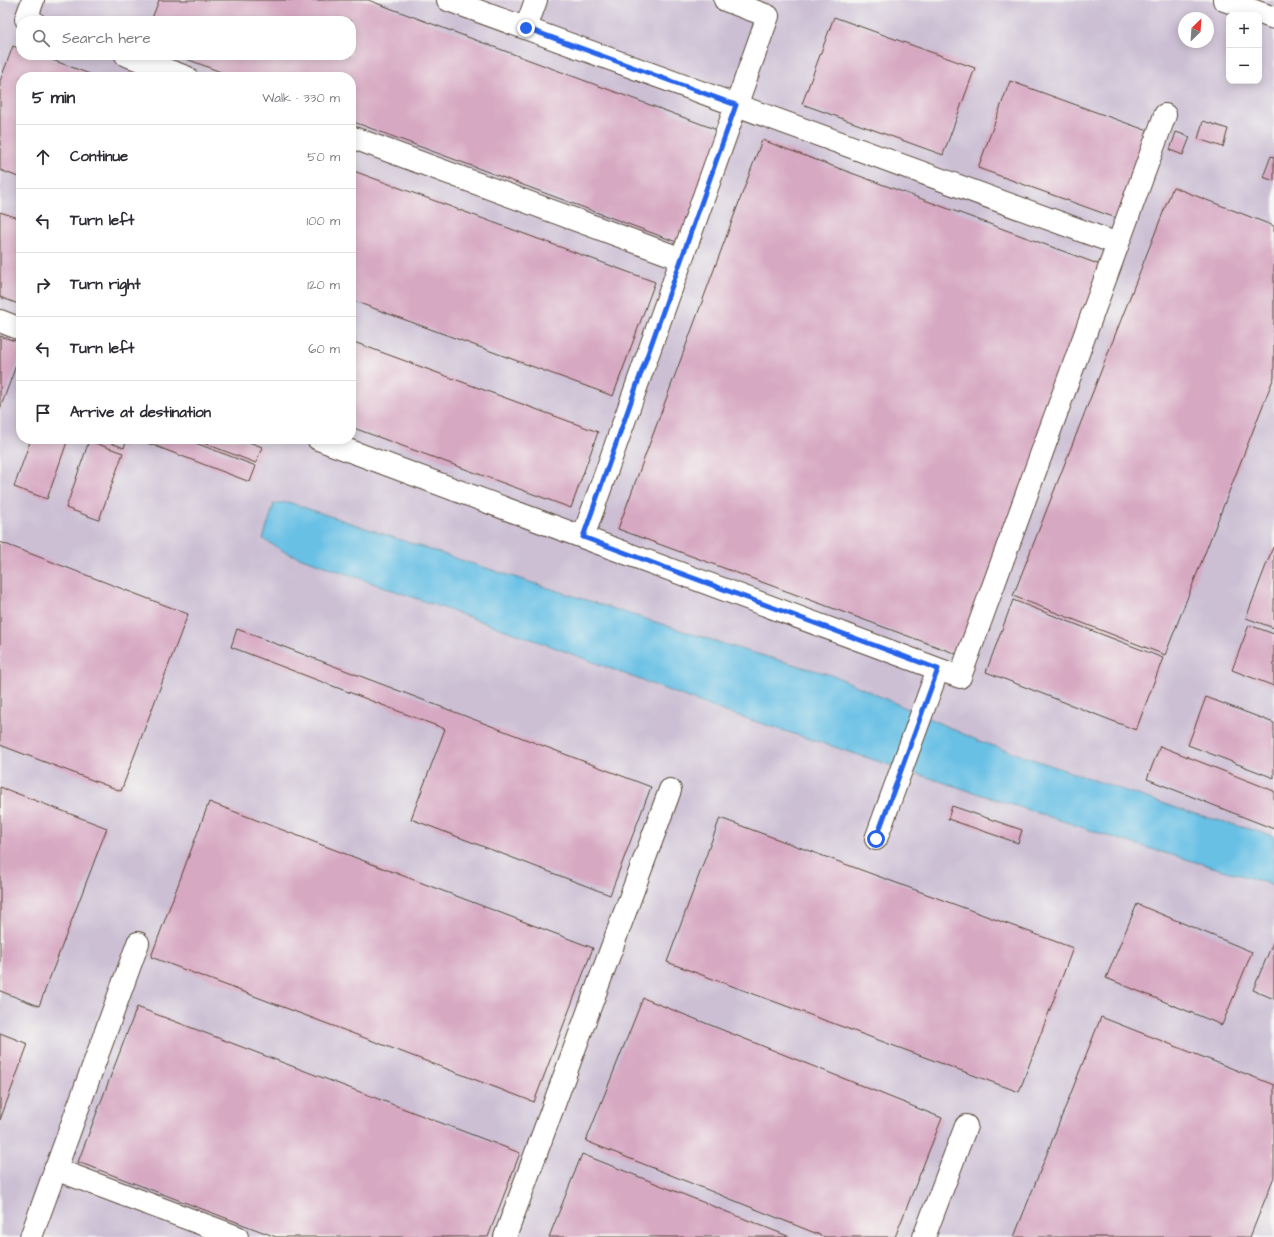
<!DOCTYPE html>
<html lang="en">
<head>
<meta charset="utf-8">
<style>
	:root { --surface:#fff; --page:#f7f7f7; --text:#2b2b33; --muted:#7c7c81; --line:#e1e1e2 }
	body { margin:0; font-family:"Architects Daughter",sans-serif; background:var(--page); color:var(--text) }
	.controls { position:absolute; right:12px; top:12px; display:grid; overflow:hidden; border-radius:8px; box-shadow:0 2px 10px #0003 }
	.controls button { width:36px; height:36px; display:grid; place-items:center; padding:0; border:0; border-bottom:1px solid var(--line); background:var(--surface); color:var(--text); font:20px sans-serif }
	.compass { position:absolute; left:1178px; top:12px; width:36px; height:36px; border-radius:50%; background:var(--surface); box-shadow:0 2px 10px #0003; rotate:25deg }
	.stop { position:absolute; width:12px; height:12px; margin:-9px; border:3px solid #2563eb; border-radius:50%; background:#fff }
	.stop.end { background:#2563eb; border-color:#fff; box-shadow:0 1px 4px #0008 }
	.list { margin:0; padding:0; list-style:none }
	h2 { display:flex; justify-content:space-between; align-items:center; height:52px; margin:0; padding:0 16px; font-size:17px }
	h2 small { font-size:13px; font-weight:400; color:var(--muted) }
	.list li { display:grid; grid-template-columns:26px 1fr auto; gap:12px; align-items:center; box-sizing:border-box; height:64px; padding:0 16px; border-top:1px solid var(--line) }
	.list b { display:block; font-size:15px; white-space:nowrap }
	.list em { font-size:13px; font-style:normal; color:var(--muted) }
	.icon { flex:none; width:22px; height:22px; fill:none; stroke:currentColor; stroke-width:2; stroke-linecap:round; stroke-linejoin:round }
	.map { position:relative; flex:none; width:1274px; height:1237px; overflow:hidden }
	.search { position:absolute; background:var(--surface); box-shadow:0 2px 10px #0003; left:16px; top:16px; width:340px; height:44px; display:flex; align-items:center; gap:10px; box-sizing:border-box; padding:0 14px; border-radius:16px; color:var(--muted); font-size:15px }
	.panel { position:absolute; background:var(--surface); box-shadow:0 2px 10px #0003; left:16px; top:72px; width:340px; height:372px; border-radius:16px }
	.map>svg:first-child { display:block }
	.industrial { fill:#ccbfd4; fill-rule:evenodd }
	.water { fill:#67c0e5; stroke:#517582 }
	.building { fill:#d7a8c2 }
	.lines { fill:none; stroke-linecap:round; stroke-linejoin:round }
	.minor-casing { stroke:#554536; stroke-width:24 }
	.minor { stroke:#fff; stroke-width:22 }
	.route { stroke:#2563eb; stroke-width:5 }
</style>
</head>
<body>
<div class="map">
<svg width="1274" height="1237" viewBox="0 0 1274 1237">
	<rect width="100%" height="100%" fill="#f6f6f2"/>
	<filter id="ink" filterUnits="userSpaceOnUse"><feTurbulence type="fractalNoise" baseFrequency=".025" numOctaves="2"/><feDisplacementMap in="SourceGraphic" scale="8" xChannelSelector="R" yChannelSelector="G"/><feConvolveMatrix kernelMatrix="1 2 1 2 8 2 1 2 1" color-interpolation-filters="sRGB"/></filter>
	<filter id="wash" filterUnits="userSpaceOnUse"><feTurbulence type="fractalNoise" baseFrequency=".012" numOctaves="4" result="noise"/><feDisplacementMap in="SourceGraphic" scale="16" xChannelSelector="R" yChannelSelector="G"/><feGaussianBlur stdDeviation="0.9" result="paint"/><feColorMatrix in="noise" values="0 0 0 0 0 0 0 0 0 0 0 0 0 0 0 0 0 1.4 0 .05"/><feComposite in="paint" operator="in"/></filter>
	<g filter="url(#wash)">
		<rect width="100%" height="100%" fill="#e9e0be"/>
		<path class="industrial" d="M0 0H1274V1237H0ZM1229 15H1259V81H1229ZM1184 18H1208V42H1184ZM21 21H351V55H21ZM21 77H351V439H21Z"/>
		<path class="water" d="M288 502 467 562 740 649 835 676 979 741 1185 811 1274 836V885L1121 840 720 710 548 645 285 552 263 539 274 504Z"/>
		<g id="blocks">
			<path class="building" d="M159 0H368L720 131 679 243 351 121V77H234L176 55H351V21H151Z
				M834 17 975 68 943 155 802 104Z
				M13 46 21 49V55H39L98 77H21V178L0 170V81Z
				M1010 81 1151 132 1119 219 978 168Z
				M1203 121 1228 129 1223 147 1198 139Z
				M1176 132 1190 137 1183 155 1170 150Z
				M762 140 1106 267 962 656 618 529Z
				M1271 156 1274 157V181L1263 177Z
				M351 170 655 282 613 396 351 300Z
				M1173 187 1274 226V377L1165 655 1013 596Z
				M0 212 21 219V305L0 297Z
				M0 336 21 343V352L0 409Z
				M351 341 598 432 571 508 351 427Z
				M31 439H58L67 442 47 499 14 487Z
				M101 439H127L124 448Z
				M137 439H185L256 466 250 482Z
				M193 439H241L262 447 256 463Z
				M89 441 123 453 99 520 66 508Z
				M0 542 188 614 121 791 0 745Z
				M1273 547 1274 548V628L1246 618Z
				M1013 600 1163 658 1136 730 986 672Z
				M1249 625 1274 634V686L1232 670Z
				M237 629 651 787 610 895 411 819 445 729 231 647Z
				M1206 697 1274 723V778L1188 745Z
				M1160 746 1274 791V829L1147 779Z
				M0 787 107 828 39 1006 0 991Z
				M209 802 593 948 534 1102 151 957Z
				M952 806 1022 830 1018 843 948 819Z
				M720 818 1073 948 1019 1092 667 962Z
				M1137 904 1252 952 1222 1025 1106 978Z
				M1274 940V999L1253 990Z
				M643 998 942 1118 895 1237H825L586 1141Z
				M137 1007 520 1153 488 1237H276L78 1162Z
				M1101 1017 1274 1085V1177L1250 1237H1014Z
				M0 1033 28 1044 0 1120Z
				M582 1154 790 1237H549Z"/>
		</g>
	</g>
	<g filter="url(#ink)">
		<use href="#blocks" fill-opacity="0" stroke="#554536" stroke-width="1"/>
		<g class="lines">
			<defs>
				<path id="minor" d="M448 0 1118 244
					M1224 0 1274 18
					M33 21 26 19 33 0
					M526 28 536 0
					M126 55 186 77
					M351 137 682 259
					M0 321 21 329
					M318 439 938 669 876 839
					M583 537 768 16 725 0
					M938 669 960 677 1165 115
					M55 1169 237 1237
					M31 1237 138 943
					M505 1237 670 790
					M924 1237 966 1126"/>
			</defs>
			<use href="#minor" class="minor-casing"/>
			<use href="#minor" class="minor"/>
		</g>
	</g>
	<g class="lines" filter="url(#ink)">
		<path class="route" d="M526 28 736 105 583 537 938 669 876 839"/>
	</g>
</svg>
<div class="controls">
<button>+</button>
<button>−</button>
</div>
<svg class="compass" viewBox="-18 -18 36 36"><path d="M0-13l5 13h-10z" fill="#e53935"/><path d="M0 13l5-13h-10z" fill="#7c7c81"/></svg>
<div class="stop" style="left:876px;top:839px"></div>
<div class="stop end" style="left:526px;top:28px"></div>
<div class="search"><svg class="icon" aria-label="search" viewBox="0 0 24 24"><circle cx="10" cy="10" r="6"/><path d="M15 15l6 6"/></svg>Search here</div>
<section class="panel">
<h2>5 min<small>Walk · 330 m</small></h2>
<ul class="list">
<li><svg class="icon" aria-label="ahead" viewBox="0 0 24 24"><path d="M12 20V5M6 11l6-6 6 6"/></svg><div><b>Continue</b></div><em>50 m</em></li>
<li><svg class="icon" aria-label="left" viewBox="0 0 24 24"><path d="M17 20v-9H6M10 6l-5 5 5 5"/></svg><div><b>Turn left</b></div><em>100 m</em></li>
<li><svg class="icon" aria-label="right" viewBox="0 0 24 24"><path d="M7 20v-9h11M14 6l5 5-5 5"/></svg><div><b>Turn right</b></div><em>120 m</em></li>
<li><svg class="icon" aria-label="left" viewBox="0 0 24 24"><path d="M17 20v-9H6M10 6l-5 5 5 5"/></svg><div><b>Turn left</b></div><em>60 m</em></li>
<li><svg class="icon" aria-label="arrive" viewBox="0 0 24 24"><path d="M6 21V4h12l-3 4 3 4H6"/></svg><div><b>Arrive at destination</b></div></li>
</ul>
</section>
</div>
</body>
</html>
